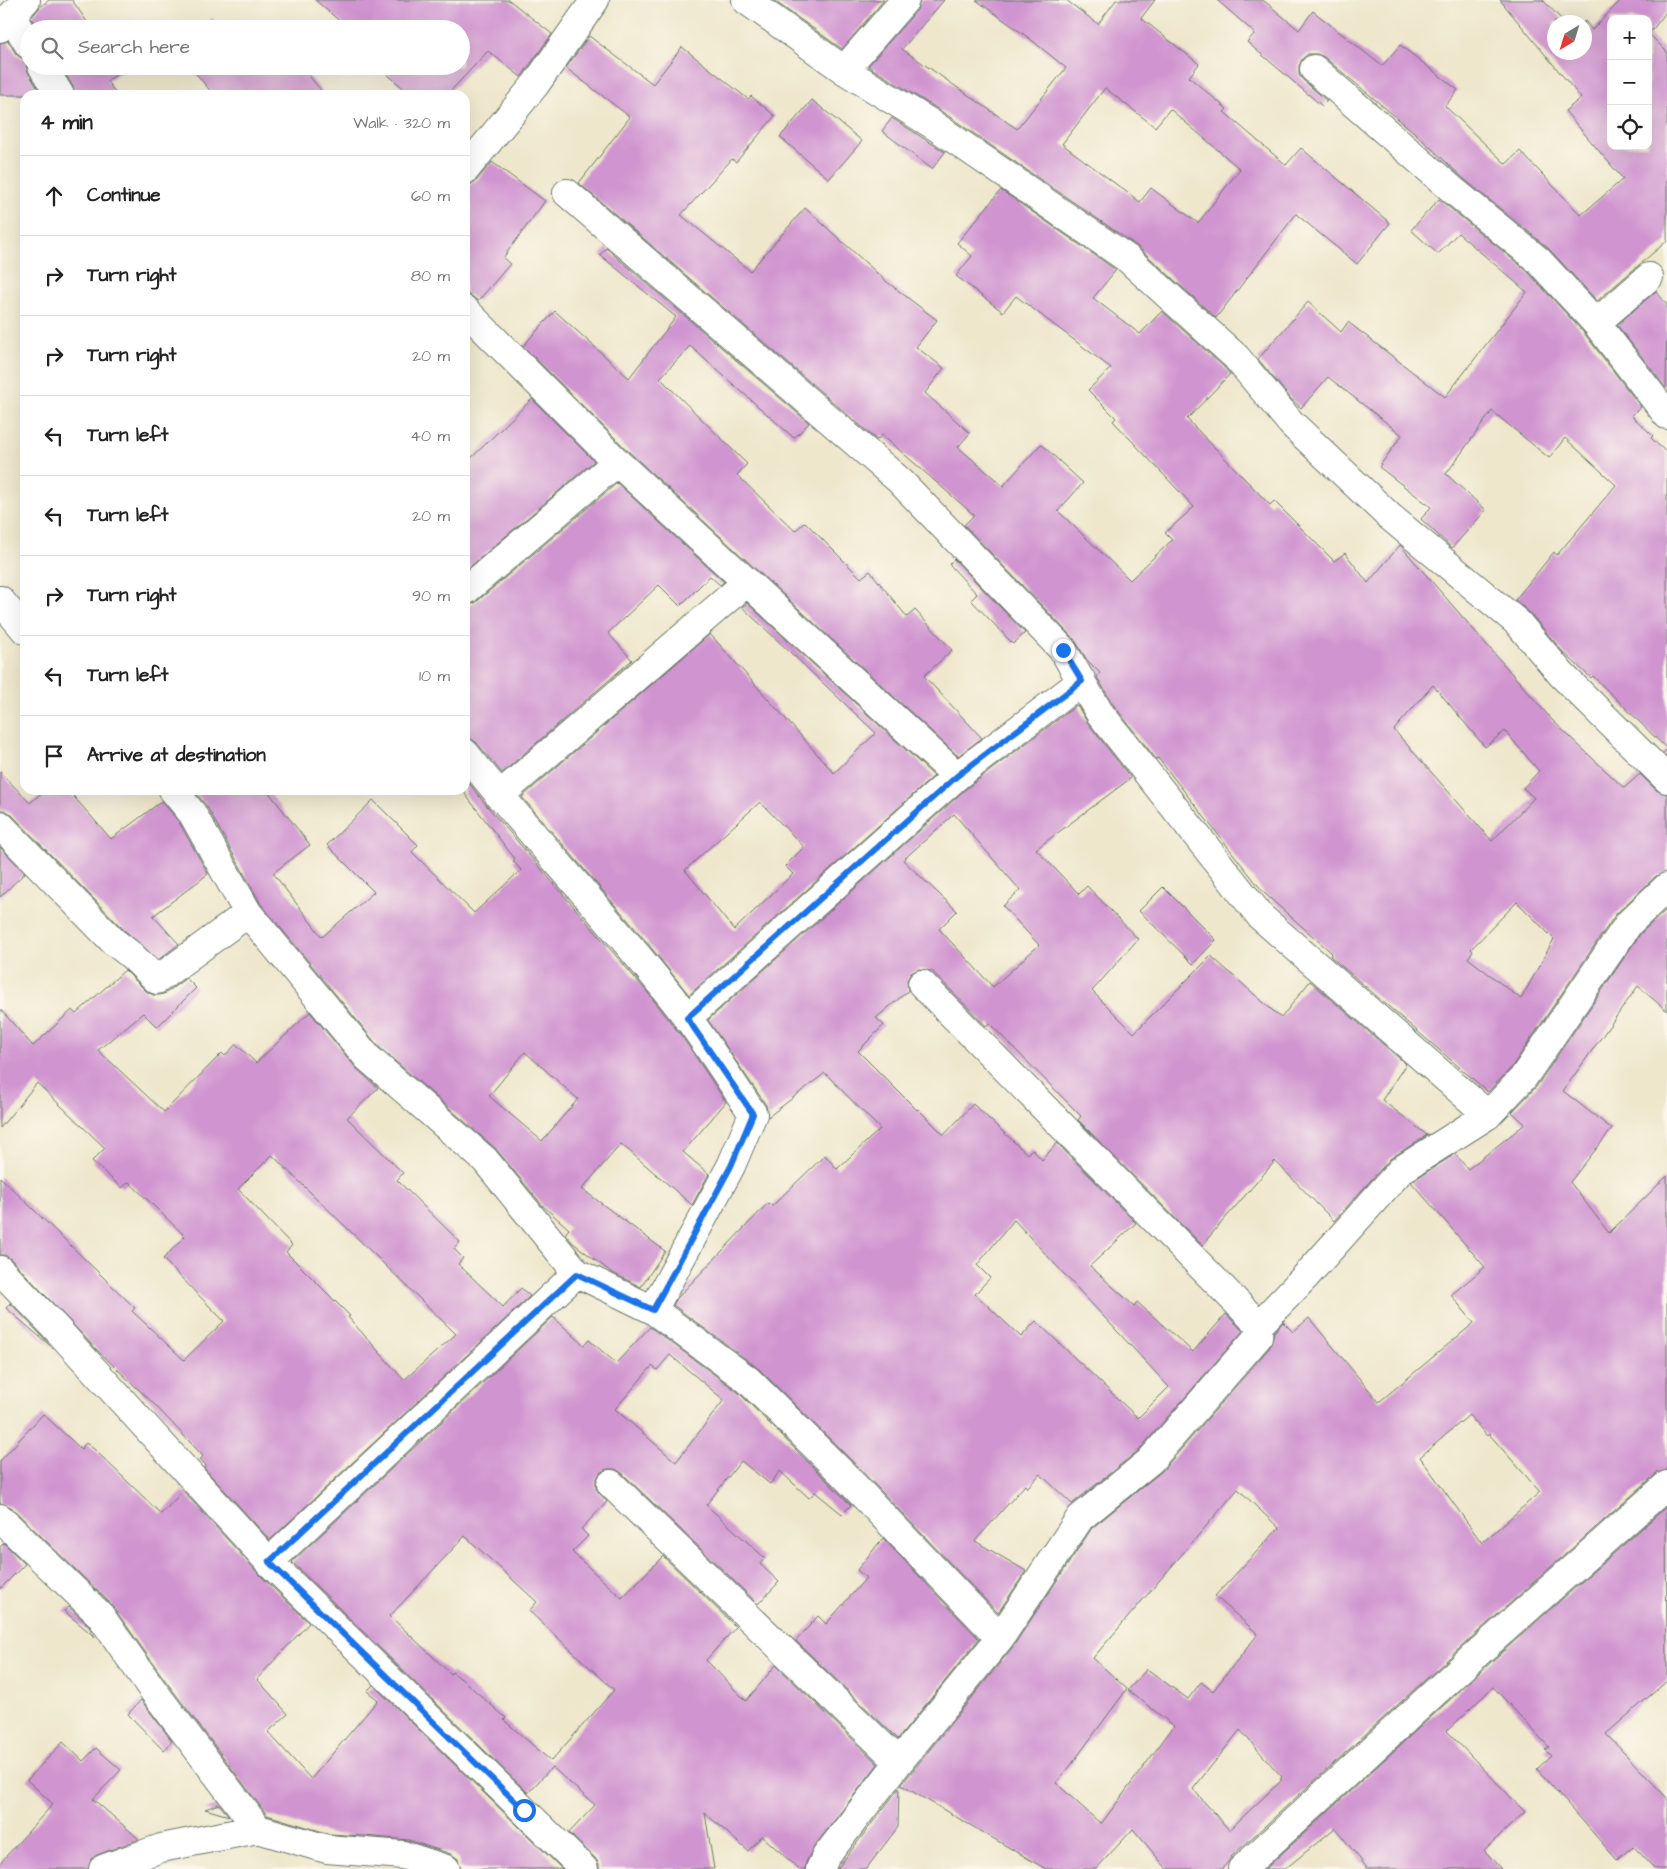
<!DOCTYPE html>
<html lang="en">
<head>
<meta charset="utf-8">
<style>
	:root { --surface:#fff; --page:#f6f6f6; --text:#222; --muted:#767676; --line:#e0e0e0 }
	body { margin:0; font-family:"Architects Daughter",sans-serif; background:var(--page); color:var(--text) }
	.controls { position:absolute; right:15px; top:15px; display:grid; overflow:hidden; border-radius:10px; box-shadow:0 5px 20px #0002 }
	.controls button { width:45px; height:45px; display:grid; place-items:center; padding:0; border:0; border-bottom:1px solid var(--line); background:var(--surface); color:var(--text); font:25px sans-serif }
	.compass { position:absolute; left:1547px; top:15px; width:45px; height:45px; border-radius:50%; background:var(--surface); box-shadow:0 5px 20px #0002; rotate:218deg }
	.stop { position:absolute; width:15px; height:15px; margin:-11px; border:4px solid #1a73e8; border-radius:50%; background:#fff }
	.stop.end { background:#1a73e8; border-color:#fff; box-shadow:0 1px 5px #0008 }
	.list { margin:0; padding:0; list-style:none }
	h2 { display:flex; justify-content:space-between; align-items:center; height:65px; margin:0; padding:0 20px; font-size:21px }
	h2 small { font-size:16px; font-weight:400; color:var(--muted) }
	.list li { display:grid; grid-template-columns:32px 1fr auto; gap:15px; align-items:center; box-sizing:border-box; height:80px; padding:0 20px; border-top:1px solid var(--line) }
	.list b { display:block; font-size:19px; white-space:nowrap }
	.list em { font-size:16px; font-style:normal; color:var(--muted) }
	.icon { flex:none; width:28px; height:28px; fill:none; stroke:currentColor; stroke-width:2; stroke-linecap:round; stroke-linejoin:round }
	.map { position:relative; flex:none; width:1667px; height:1869px; overflow:hidden }
	.search { position:absolute; background:var(--surface); box-shadow:0 5px 20px #0002; left:20px; top:20px; width:450px; height:55px; display:flex; align-items:center; gap:12px; box-sizing:border-box; padding:0 18px; border-radius:28px; color:var(--muted); font-size:19px }
	.panel { position:absolute; background:var(--surface); box-shadow:0 5px 20px #0002; left:20px; top:90px; width:450px; height:705px; border-radius:15px }
	.map>svg:first-child { display:block }
	.building { fill:#d094d0; fill-rule:evenodd }
	.lines { fill:none; stroke-linecap:round; stroke-linejoin:round }
	.minor-casing { stroke:#687869; stroke-width:30 }
	.minor { stroke:#fff; stroke-width:28 }
	.route { stroke:#1a73e8; stroke-width:6 }
</style>
</head>
<body>
<div class="map">
<svg width="1667" height="1869" viewBox="0 0 1667 1869">
	<rect width="100%" height="100%" fill="#fbf7ec"/>
	<filter id="ink" filterUnits="userSpaceOnUse"><feTurbulence type="fractalNoise" baseFrequency=".02" numOctaves="2"/><feDisplacementMap in="SourceGraphic" scale="10" xChannelSelector="R" yChannelSelector="G"/><feConvolveMatrix kernelMatrix="1 2 1 2 8 2 1 2 1" color-interpolation-filters="sRGB"/></filter>
	<filter id="wash" filterUnits="userSpaceOnUse"><feTurbulence type="fractalNoise" baseFrequency=".0096" numOctaves="4" result="noise"/><feDisplacementMap in="SourceGraphic" scale="20" xChannelSelector="R" yChannelSelector="G"/><feGaussianBlur stdDeviation="1.12" result="paint"/><feColorMatrix in="noise" values="0 0 0 0 0 0 0 0 0 0 0 0 0 0 0 0 0 1.4 0 .05"/><feComposite in="paint" operator="in"/></filter>
	<g filter="url(#wash)">
		<rect width="100%" height="100%" fill="#efe7cc"/>
		<g id="blocks">
			<path class="building" d="M49 0H72L92 29H37L31 18 40 7Z
				M315 0H509L552 34 521 77 488 51 447 95H411L378 66H461V29H349Z
				M773 0H884L842 49Z
				M920 0H944L902 49 1017 129 1066 68 1029 38 976 0H1066L1098 24 1116 0H1155L1141 18 1199 64 1189 77 1227 109 1224 112 1286 165 1301 148 1390 223 1357 264 1296 214 1216 318 1137 246 944 113 868 66 917 10ZM1105 88 1155 127 1170 109 1240 169 1198 223 1151 188 1140 202 1062 144Z
				M1217 0H1263L1299 30 1313 11 1382 66 1400 45 1458 90 1445 106 1506 164 1520 151 1581 215 1623 179 1565 111 1581 98 1500 0H1543L1564 22H1554V52H1584V22L1585 21 1592 30 1621 0H1667V11L1649 34 1667 52V241L1597 301 1548 248 1464 179 1415 133 1324 57 1317 54H1308L1302 59 1299 66V75L1303 80 1327 101 1322 106 1247 42 1255 33ZM1611 19H1648V146H1611Z
				M212 18 220 29H199Z
				M589 36 653 84 682 47 748 99 751 96 775 116 736 162 732 159 681 215 750 271 805 208 887 282 937 320 916 347 944 368 925 393 970 433 958 447 1003 486 1041 444 1083 483 1058 511 1130 580 1172 540 1165 533 1194 507 1113 421 1116 418 1088 390 1111 368 1016 296 1003 312 956 276 972 256 957 243 1001 190 1116 270 1093 298 1140 334 1162 311 1225 368 1230 374 1187 419 1270 505 1274 501 1334 561 1345 553 1368 583 1400 545 1553 721 1624 788 1640 774 1656 790 1667 794V872L1656 876 1616 914 1511 1068 1488 1092 1330 956 1332 953 1264 893 1158 758 1156 759 1112 703 1097 677 1100 673 1087 660 1074 639 964 525 974 515 882 435 877 440 579 183 630 117 566 68ZM1433 685 1485 747 1505 731 1539 771 1523 788 1534 798 1492 841 1394 730ZM1517 902 1554 939 1521 999 1468 958 1473 951 1471 949Z
				M8 41 16 54 21 58 28 60 26 67 29 74 42 95H0V43Z
				M61 66H118L122 71 107 81 117 95H76L73 87Z
				M186 66H301L325 95H214L193 70 190 71Z
				M812 100 862 141 829 179 780 137Z
				M892 118 945 152 932 169 882 131Z
				M492 162 545 201 503 258 510 264 478 301 470 295H465V188L477 180Z
				M1439 199 1527 271 1584 333 1641 407 1631 415 1653 436 1651 438 1667 453V757L1663 753 1667 749 1593 676 1591 678 1562 651 1530 613 1515 600 1554 552 1557 555 1616 485 1565 438 1549 458 1492 411 1446 474 1486 510 1452 548 1421 519 1431 507 1379 467 1402 435 1328 377 1301 408 1291 399 1258 359 1308 302 1341 332 1348 322 1445 397 1527 292 1458 233 1438 254 1411 230Z
				M606 248 809 423 794 438 690 346 660 378 747 464 737 475 795 531 805 522 861 578 870 571 907 617 915 610 952 650 924 676 982 738 958 756 628 451 523 346 555 311 629 378 676 317 600 255Z
				M1656 291 1667 305 1666 388 1617 325Z
				M532 399 594 461 465 571V464Z
				M617 483 724 582 720 585 710 576 680 606 659 585 608 633 632 660 502 773 477 743 471 739 465 738V606L475 603Z
				M954 559 1025 633 1013 644 971 600 977 594 949 564Z
				M747 603 934 776 689 995 645 940 522 797 710 634 834 773 876 733 742 607ZM760 802 804 847 785 866 793 874 734 930 685 870Z
				M1077 705 1087 722 1131 778 1036 849 1079 894 1087 886 1138 939 1092 991 1134 1033 1211 956 1281 1018 1310 981 1406 1064 1382 1100 1427 1135 1390 1159 1334 1221 1275 1161 1202 1245 1078 1120 1081 1116 989 1023 986 1026 932 971 919 969 911 973 907 980 908 991 876 1018 884 1025 858 1051 917 1110 918 1109 944 1135 973 1104 1027 1154 1032 1149 1042 1160 1057 1143 1136 1223 1090 1266 1134 1306 1137 1302 1193 1352 1226 1314 1243 1331 1139 1450 1072 1504 1040 1474 1027 1488 1025 1485 975 1541 1026 1571 998 1613 854 1463 759 1369 673 1305 677 1298 768 1203 772 1206 825 1155 837 1169 880 1129 825 1073 768 1117 766 1105 708 1020 967 788ZM954 814 1020 890 1003 906 1039 945 993 987 939 929 957 911 903 860ZM1014 1220 1169 1387 1138 1418 1036 1321 1021 1337 975 1294 990 1278 977 1265Z
				M0 772 30 803 45 790H68L111 839 162 801 179 822 208 874 153 916 179 944 158 960 123 929 11 814 5 810H0Z
				M465 778 487 806 648 993 683 1038 726 1102 683 1152 709 1174 692 1205 621 1144 582 1189 665 1251 641 1287 611 1272 573 1243 565 1234 569 1229 543 1206 495 1148 379 1047 261 904 206 805 193 790H267L310 845 273 873 322 937 374 892 327 845 373 800 418 845 412 852 474 913 521 870 513 861 515 859 465 794ZM525 1052 578 1099 542 1141 489 1096Z
				M0 847 25 873 0 897Z
				M1163 887 1216 940 1193 964 1139 911Z
				M1667 909V1011L1638 986 1563 1091 1612 1129 1570 1182 1609 1233 1667 1176V1470L1657 1473 1471 1638 1231 1857 1223 1869H1167L1133 1829 1096 1869H1046L901 1785 1012 1648 1092 1528 1162 1471 1270 1347 1274 1332 1283 1322 1293 1332 1309 1318 1379 1402 1474 1323 1451 1295 1485 1267 1411 1182 1455 1154 1468 1169 1525 1124 1512 1112 1536 1087 1641 933ZM1469 1415 1487 1436 1489 1434 1540 1492 1482 1543 1420 1457ZM1238 1489 1279 1528 1215 1596 1258 1634 1213 1691 1201 1682 1188 1699 1147 1669 1128 1690 1174 1726 1101 1824 1056 1783 1071 1765 1127 1689 1093 1658ZM1240 1730 1282 1777 1280 1779 1282 1780 1229 1830 1193 1789Z
				M125 970 146 991 153 995H160L166 993 186 978 196 988 157 1027 143 1013 98 1050 164 1112 222 1053 225 1056 236 1044 256 1063 310 1012 356 1068 378 1088 347 1118 403 1173 397 1180 460 1242 454 1249 463 1258 458 1264 503 1307 521 1288 530 1296 270 1540 204 1468 206 1465 200 1460 203 1456 155 1405 97 1350 11 1259 5 1255H0V1177L135 1308 132 1311 184 1360 224 1321 163 1259 185 1236 129 1182 122 1188 92 1161 105 1148 37 1083 0 1128V1009L33 1046 72 1010 76 1014ZM272 1155 456 1334 404 1380 348 1317 350 1316 286 1252 292 1245 238 1189Z
				M10 1303 43 1337 53 1348 6 1308Z
				M553 1317 584 1345 589 1340 616 1363 650 1327 738 1392 851 1505 842 1514 815 1492 809 1498 780 1471 770 1484 741 1461 706 1505 765 1558 760 1564 779 1582 758 1604 622 1473 615 1469H606L600 1473 596 1480V1489L607 1502 581 1529 588 1536 572 1552 622 1598 663 1556 736 1627 706 1660 746 1701 776 1665 878 1764 814 1847 806 1862 805 1869H799L762 1836 748 1851 705 1813 714 1869H599V1864L595 1858 569 1833 595 1805 552 1767 528 1793 292 1562ZM670 1355 724 1400 676 1462 615 1409 652 1366 657 1370ZM465 1536 537 1602 529 1611 614 1690 551 1761 504 1720 506 1718 464 1681 452 1672 451 1674 390 1616Z
				M43 1414 81 1449 86 1443 94 1449 161 1514 183 1491 258 1573 309 1623 257 1679 288 1714 268 1732 311 1779 378 1700 367 1691 373 1685 562 1869H461L458 1859 451 1854 408 1840 365 1836 364 1835 363 1836 330 1834 267 1815 165 1680 111 1604 11 1507 0 1503V1461Z
				M1666 1507 1667 1681 1606 1734 1667 1798V1869H1655L1633 1846 1617 1860 1537 1769 1551 1756 1545 1750 1549 1747 1493 1687 1447 1731 1525 1812 1484 1850 1501 1869H1368L1335 1828 1285 1869H1265L1491 1662Z
				M883 1538 979 1639 898 1739 796 1641 818 1616 826 1624 866 1578 857 1570Z
				M4 1543 25 1564 0 1589V1547Z
				M69 1607 88 1625 95 1637 64 1611Z
				M141 1700 172 1741 164 1751 128 1714Z
				M63 1742 83 1761 96 1748 121 1770 93 1799 139 1839 97 1855 91 1859 88 1869H0V1863L53 1804 27 1780Z
				M899 1788 898 1827 866 1869H837Z
				M219 1804 229 1816 205 1809Z"/>
		</g>
	</g>
	<g filter="url(#ink)">
		<use href="#blocks" fill-opacity="0" stroke="#687869" stroke-width="1"/>
		<g class="lines">
			<defs>
				<path id="minor" d="M746 0 844 70 935 126 1128 259 1236 357 1291 423 1389 516 1518 623 1562 675 1667 779
					M11 16 29 45
					M0 28 26 0
					M42 66 60 95
					M1314 69 1454 191 1538 260 1596 323 1667 415
					M844 70 905 0
					M465 170 535 85 595 0
					M567 193 900 481 1063 650 1099 712 1261 917 1488 1115
					M465 310 617 462 957 776
					M1596 323 1649 277
					M465 591 617 462
					M0 600 25 630
					M465 753C537 843 617 926 687 1017 710 1048 731 1082 753 1114L731 1166 653 1310
					M173 790 192 813 248 913 368 1058 485 1160 577 1273 653 1310 748 1380 843 1474 1000 1638
					M499 796 747 582
					M0 825 113 941 131 955 157 980 248 913
					M922 984 1259 1325
					M687 1018 957 776 1082 681
					M0 1270 54 1326 269 1562 584 1869
					M611 1484 899 1762
					M0 1518 100 1615 152 1689 258 1829
					M269 1562 577 1273
					M103 1869 161 1848 258 1829 327 1849 403 1855 446 1869
					M820 1869 826 1856 899 1762 1000 1638 1080 1518 1150 1461 1258 1337 1259 1325 1306 1276 1401 1170 1488 1115 1523 1078 1629 923 1667 887
					M1242 1869 1481 1650 1667 1485"/>
			</defs>
			<use href="#minor" class="minor-casing"/>
			<use href="#minor" class="minor"/>
		</g>
	</g>
	<g class="lines" filter="url(#ink)">
		<path class="route" d="M524 1810 269 1562 577 1274 653 1310 731 1166 753 1114 687 1018 957 776 1082 681 1063 650"/>
	</g>
</svg>
<div class="controls">
<button>+</button>
<button>−</button>
<button><svg class="icon" aria-label="locate" viewBox="0 0 24 24"><circle cx="12" cy="12" r="6"/><path d="M12 2v4M12 18v4M2 12h4M18 12h4"/></svg></button>
</div>
<svg class="compass" viewBox="-18 -18 36 36"><path d="M0-13l5 13h-10z" fill="#e53935"/><path d="M0 13l5-13h-10z" fill="#767676"/></svg>
<div class="stop" style="left:524px;top:1810px"></div>
<div class="stop end" style="left:1063px;top:650px"></div>
<div class="search"><svg class="icon" aria-label="search" viewBox="0 0 24 24"><circle cx="10" cy="10" r="6"/><path d="M15 15l6 6"/></svg>Search here</div>
<section class="panel">
<h2>4 min<small>Walk · 320 m</small></h2>
<ul class="list">
<li><svg class="icon" aria-label="ahead" viewBox="0 0 24 24"><path d="M12 20V5M6 11l6-6 6 6"/></svg><div><b>Continue</b></div><em>60 m</em></li>
<li><svg class="icon" aria-label="right" viewBox="0 0 24 24"><path d="M7 20v-9h11M14 6l5 5-5 5"/></svg><div><b>Turn right</b></div><em>80 m</em></li>
<li><svg class="icon" aria-label="right" viewBox="0 0 24 24"><path d="M7 20v-9h11M14 6l5 5-5 5"/></svg><div><b>Turn right</b></div><em>20 m</em></li>
<li><svg class="icon" aria-label="left" viewBox="0 0 24 24"><path d="M17 20v-9H6M10 6l-5 5 5 5"/></svg><div><b>Turn left</b></div><em>40 m</em></li>
<li><svg class="icon" aria-label="left" viewBox="0 0 24 24"><path d="M17 20v-9H6M10 6l-5 5 5 5"/></svg><div><b>Turn left</b></div><em>20 m</em></li>
<li><svg class="icon" aria-label="right" viewBox="0 0 24 24"><path d="M7 20v-9h11M14 6l5 5-5 5"/></svg><div><b>Turn right</b></div><em>90 m</em></li>
<li><svg class="icon" aria-label="left" viewBox="0 0 24 24"><path d="M17 20v-9H6M10 6l-5 5 5 5"/></svg><div><b>Turn left</b></div><em>10 m</em></li>
<li><svg class="icon" aria-label="arrive" viewBox="0 0 24 24"><path d="M6 21V4h12l-3 4 3 4H6"/></svg><div><b>Arrive at destination</b></div></li>
</ul>
</section>
</div>
</body>
</html>
